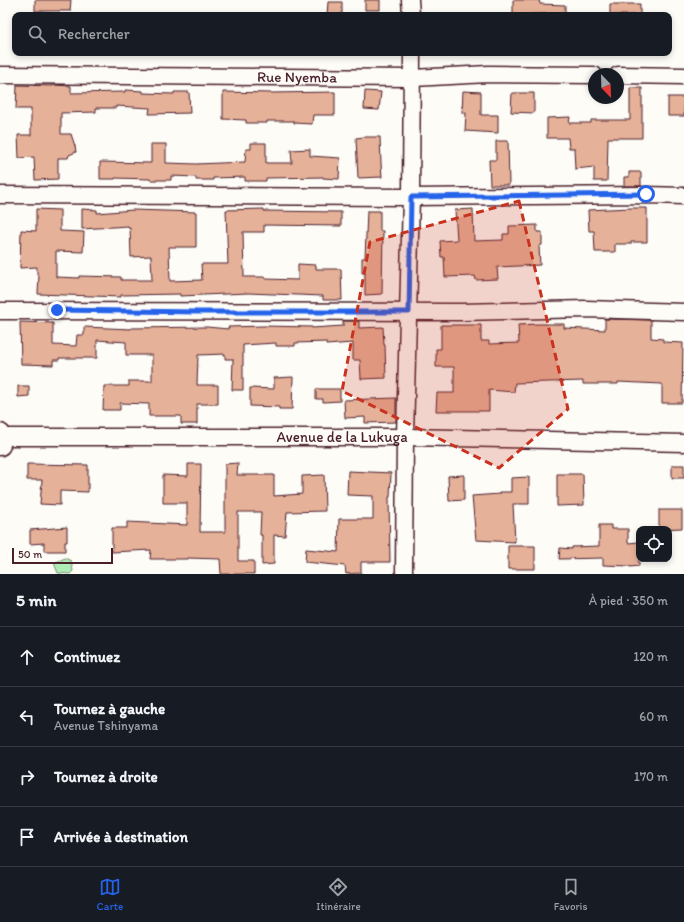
<!DOCTYPE html>
<html lang="fr">
<head>
<meta charset="utf-8">
<style>
	:root { --surface:#171b24; --page:#20242c; --text:#f1f3f6; --muted:#9ea1a6; --line:#363941; --accent:#2563eb }
	body { margin:0; font-family:Itim,sans-serif; background:var(--page); color:var(--text) }
	.controls { position:absolute; right:12px; bottom:12px; display:grid; overflow:hidden; border-radius:8px; box-shadow:0 2px 6px #0003 }
	.controls button { width:36px; height:36px; display:grid; place-items:center; padding:0; border:0; border-bottom:1px solid var(--line); background:var(--surface); color:var(--text); font:20px sans-serif }
	.compass { position:absolute; left:588px; top:68px; width:36px; height:36px; border-radius:50%; background:var(--surface); box-shadow:0 2px 6px #0003; rotate:157deg }
	.scale { position:absolute; left:12px; bottom:10px; width:101px; box-sizing:border-box; padding-left:4px; border:2px solid #4a1f2b; border-top:0; font-size:11px; line-height:14px; white-space:nowrap; color:#4a1f2b; -webkit-text-stroke:3px #fdfcf7; paint-order:stroke }
	.stop { position:absolute; width:12px; height:12px; margin:-9px; border:3px solid #2563eb; border-radius:50%; background:#fff }
	.stop.end { background:#2563eb; border-color:#fff; box-shadow:0 1px 4px #0008 }
	.list { margin:0; padding:0; list-style:none }
	h2 { display:flex; justify-content:space-between; align-items:center; height:52px; margin:0; padding:0 16px; font-size:17px }
	h2 small { font-size:13px; font-weight:400; color:var(--muted) }
	.list li { display:grid; grid-template-columns:26px 1fr auto; gap:12px; align-items:center; box-sizing:border-box; height:60px; padding:0 16px; border-top:1px solid var(--line) }
	.list b { display:block; font-size:15px; white-space:nowrap }
	.list p { margin:0; font-size:13px; white-space:nowrap; color:var(--muted) }
	.list em { font-size:13px; font-style:normal; color:var(--muted) }
	.icon { flex:none; width:22px; height:22px; fill:none; stroke:currentColor; stroke-width:2; stroke-linecap:round; stroke-linejoin:round }
	.map { position:relative; flex:none; width:684px; height:574px; overflow:hidden }
	.search { position:absolute; background:var(--surface); box-shadow:0 2px 6px #0003; left:12px; right:12px; top:12px; height:44px; display:flex; align-items:center; gap:10px; box-sizing:border-box; padding:0 14px; border-radius:8px; color:var(--muted); font-size:15px }
	.sheet { height:292px; background:var(--surface) }
	nav { display:flex; justify-content:space-around; align-items:center; box-sizing:border-box; height:56px; border-top:1px solid var(--line); background:var(--surface); font-size:11px; color:var(--muted) }
	nav a { display:grid; justify-items:center; gap:2px }
	nav .on { color:var(--accent) }
	.map>svg:first-child { display:block }
	.green { fill:#aeeeb6; stroke:#7c8670 }
	.building { fill:#e6b199; stroke:#4a1f2b }
	.lines { fill:none; stroke-linecap:round; stroke-linejoin:round }
	.minor-casing { stroke:#4a1f2b; stroke-width:19 }
	.tertiary-casing { stroke:#4a1f2b; stroke-width:23 }
	.minor { stroke:#fdfcf7; stroke-width:16 }
	.tertiary { stroke:#fdfcf7; stroke-width:20 }
	.route { stroke:#2563eb; stroke-width:5 }
	.marked { fill:#c8321e; fill-opacity:0.2; stroke:#c8321e; stroke-width:3; stroke-dasharray:8 5; stroke-linejoin:round }
	.labels { text-anchor:middle; stroke-width:3.5; stroke-linejoin:round; paint-order:stroke }
	.street-label { font-size:15px; fill:#4a1f2b; stroke:#fdfcf7 }
</style>
</head>
<body>
<div class="map">
<svg width="684" height="574" viewBox="0 0 684 574">
	<rect width="100%" height="100%" fill="#fdfcf7"/>
	<filter id="ink" filterUnits="userSpaceOnUse"><feTurbulence type="fractalNoise" baseFrequency=".025" numOctaves="2"/><feDisplacementMap in="SourceGraphic" scale="8" xChannelSelector="R" yChannelSelector="G"/><feConvolveMatrix kernelMatrix="1 2 1 2 8 2 1 2 1" color-interpolation-filters="sRGB"/></filter>
	<g filter="url(#ink)">
		<path class="green" d="M65 558 71 561 73 571 70 574 58 573 54 563Z"/>
		<path class="building" d="M35 0H71L70 11H35Z
			M365 0H380V10H365Z
			M513 0H539L540 4 565 5V13L513 15Z
			M328 2H342V15H327Z
			M610 4H640V15H610Z
			M17 85 53 86V85L71 86V93L125 92V90L143 91V93L174 94V92H189L190 113 149 114 150 108 116 106V108H96V112L61 113V134H71L75 146 76 152 69 155 68 158H58V179L35 180 34 157 19 158 18 135H31V109H16Z
			M630 88H642V138H608L607 181H594V167L575 169 574 148H569L568 138H547V118L570 117 569 123H591V120H630Z
			M365 91 381 92 379 110 364 109Z
			M463 91 481 92V115H498V133L465 131 466 113H462Z
			M223 92 271 93 335 92V115H313L312 124 294 123V121H267V123H246V120L223 119Z
			M512 93H534V113L511 112Z
			M668 97H684V116H668Z
			M364 137H380L381 163 382 177 358 178 356 138Z
			M496 141H508L509 185H490L489 160H496Z
			M251 143H266V163H292L291 150 310 149V156L340 158 339 179 323 178V177L266 178V181H245V177L213 178V180H196V177L171 176V180H150V179L115 178V179H100V162L151 163V144H166V163L196 164 245 162 246 149H251Z
			M629 172H641V186H624V177H629Z
			M631 208H647V242H631V244H615V252H595L594 231H589L588 210Z
			M36 209 60 210V231L84 232 83 252 56 251V277L79 278V276L121 277V280H152L151 256 131 257 130 228H128V226L82 229V209L97 210V213L133 210 196 212V247H169L170 281 202 280 201 264H228L226 210 264 209V211L341 212V226L264 225V232H243L244 277H265V279L298 280V264L316 265V269H341L342 300H323V296L248 293 180 296V294L121 295V297L38 294 39 275H37V267L20 268 21 230 36 231Z
			M473 209 474 241 503 240V234H509V226L537 225V232H542V245L539 246 540 265 497 267 498 279 476 280 475 276 445 277 444 257H441L440 241 457 240 455 210Z
			M367 211H380V231H383L382 294 365 295V273H362V258H365Z
			M605 319 651 320V338L663 339V342L683 343 682 403H662V384L618 382V384H583V381L515 383 514 392 489 390V411H436L437 393H454V367H436V349H441V325H481V341H489V344L519 343 518 325 538 324H564V328L605 330Z
			M343 321H359V328L383 327 384 345H385L386 378 361 379 360 360H353V343L326 345V342L295 343V346H276V343L243 345V390H232L233 359H225V354L198 355 197 385H218V404H197V424H181V416H149V404L120 403V410H103L104 386H129V381H152V355H126V342L97 340V358H59V360H53V365L21 364 20 322 53 323V345L76 346 77 335H84V327L131 329V328L207 327 228 329V327L264 326 312 327V328L343 326Z
			M293 377 292 409H279V407L250 406V388L274 389V378Z
			M18 386H29V396L18 397Z
			M316 389H340V401L323 402V399H316Z
			M396 398V422L365 423V417L345 418 344 400Z
			M238 463 237 475H274V496L302 494V476L324 475 325 511 287 512 285 536 274 535V564L262 565V535H260L261 512H238V561H254V574H221L220 559 188 558V559H150L151 550 112 552V528H127V522L187 525V503H163V475L188 476V464H201L200 532H225V464Z
			M27 464 88 465V492L60 491V505L40 504 42 480H27Z
			M672 465H684V478H672Z
			M348 471 391 473 390 497H389L390 562H361V573L346 574 345 566 305 562 306 549 338 552 339 519H373V496L347 495Z
			M557 474H583L584 505 557 506Z
			M464 475V500L449 501 448 476Z
			M529 477V504H513L515 542 476 540 472 496 500 494V492H511V478Z
			M659 510H682V528L659 529Z
			M599 525H611V529H628V543L639 542V566L630 567 629 566 603 565V558L559 559 560 548 572 549V547L599 546Z
			M67 527V542H65V551H44V543L30 544V530Z
			M508 546H535V569H508Z"/>
		<g class="lines">
			<defs>
				<g id="minor">
					<path d="M410 0 411 15"/>
					<path id="s1" d="M0 75 413 78 488 74 594 75"/>
					<path d="M618 75 684 76"/>
					<path d="M0 195 411 197 646 195 684 196"/>
					<path d="M0 311 461 312 586 309 684 312"/>
					<path id="s2" d="M0 437H405L684 443"/>
					<path d="M404 574 405 437 411 197 412 53"/>
				</g>
				<path id="tertiary" d="M0 434V445"/>
			</defs>
			<use href="#minor" class="minor-casing"/>
			<use href="#tertiary" class="tertiary-casing"/>
			<use href="#minor" class="minor"/>
			<use href="#tertiary" class="tertiary"/>
		</g>
	</g>
	<g class="lines" filter="url(#ink)">
		<path class="route" d="M57 310 199 312H409L411 197 646 194"/>
	</g>
	<path class="marked" d="M519 201 568 409 499 468 342 391 370 242Z"/>
	<g class="labels">
		<g class="street-label">
			<text dy="5" stroke="none"><textPath href="#s1" startOffset="297">Rue Nyemba</textPath></text>
			<text dy="5" stroke="none"><textPath href="#s2" startOffset="342">Avenue de la Lukuga</textPath></text>
		</g>
	</g>
</svg>
<div class="controls">
<button><svg class="icon" aria-label="locate" viewBox="0 0 24 24"><circle cx="12" cy="12" r="6"/><path d="M12 2v4M12 18v4M2 12h4M18 12h4"/></svg></button>
</div>
<svg class="compass" viewBox="-18 -18 36 36"><path d="M0-13l5 13h-10z" fill="#e53935"/><path d="M0 13l5-13h-10z" fill="#9ea1a6"/></svg>
<div class="scale">50 m</div>
<div class="stop" style="left:646px;top:194px"></div>
<div class="stop end" style="left:57px;top:310px"></div>
<div class="search"><svg class="icon" aria-label="search" viewBox="0 0 24 24"><circle cx="10" cy="10" r="6"/><path d="M15 15l6 6"/></svg>Rechercher</div>
</div>
<section class="sheet">
<h2>5 min<small>À pied · 350 m</small></h2>
<ul class="list">
<li><svg class="icon" aria-label="ahead" viewBox="0 0 24 24"><path d="M12 20V5M6 11l6-6 6 6"/></svg><div><b>Continuez</b></div><em>120 m</em></li>
<li><svg class="icon" aria-label="left" viewBox="0 0 24 24"><path d="M17 20v-9H6M10 6l-5 5 5 5"/></svg><div><b>Tournez à gauche</b><p>Avenue Tshinyama</p></div><em>60 m</em></li>
<li><svg class="icon" aria-label="right" viewBox="0 0 24 24"><path d="M7 20v-9h11M14 6l5 5-5 5"/></svg><div><b>Tournez à droite</b></div><em>170 m</em></li>
<li><svg class="icon" aria-label="arrive" viewBox="0 0 24 24"><path d="M6 21V4h12l-3 4 3 4H6"/></svg><div><b>Arrivée à destination</b></div></li>
</ul>
</section>
<nav>
<a class="on"><svg class="icon" aria-label="map" viewBox="0 0 24 24"><path d="M3 6l6-2 6 2 6-2v14l-6 2-6-2-6 2zM9 4v14M15 6v14"/></svg>Carte</a>
<a><svg class="icon" aria-label="directions" viewBox="0 0 24 24"><path d="M12 3l9 9-9 9-9-9zM9 14v-3h6M13 9l2 2-2 2"/></svg>Itinéraire</a>
<a><svg class="icon" aria-label="saved" viewBox="0 0 24 24"><path d="M7 4h10v16l-5-4-5 4z"/></svg>Favoris</a>
</nav>
</body>
</html>
